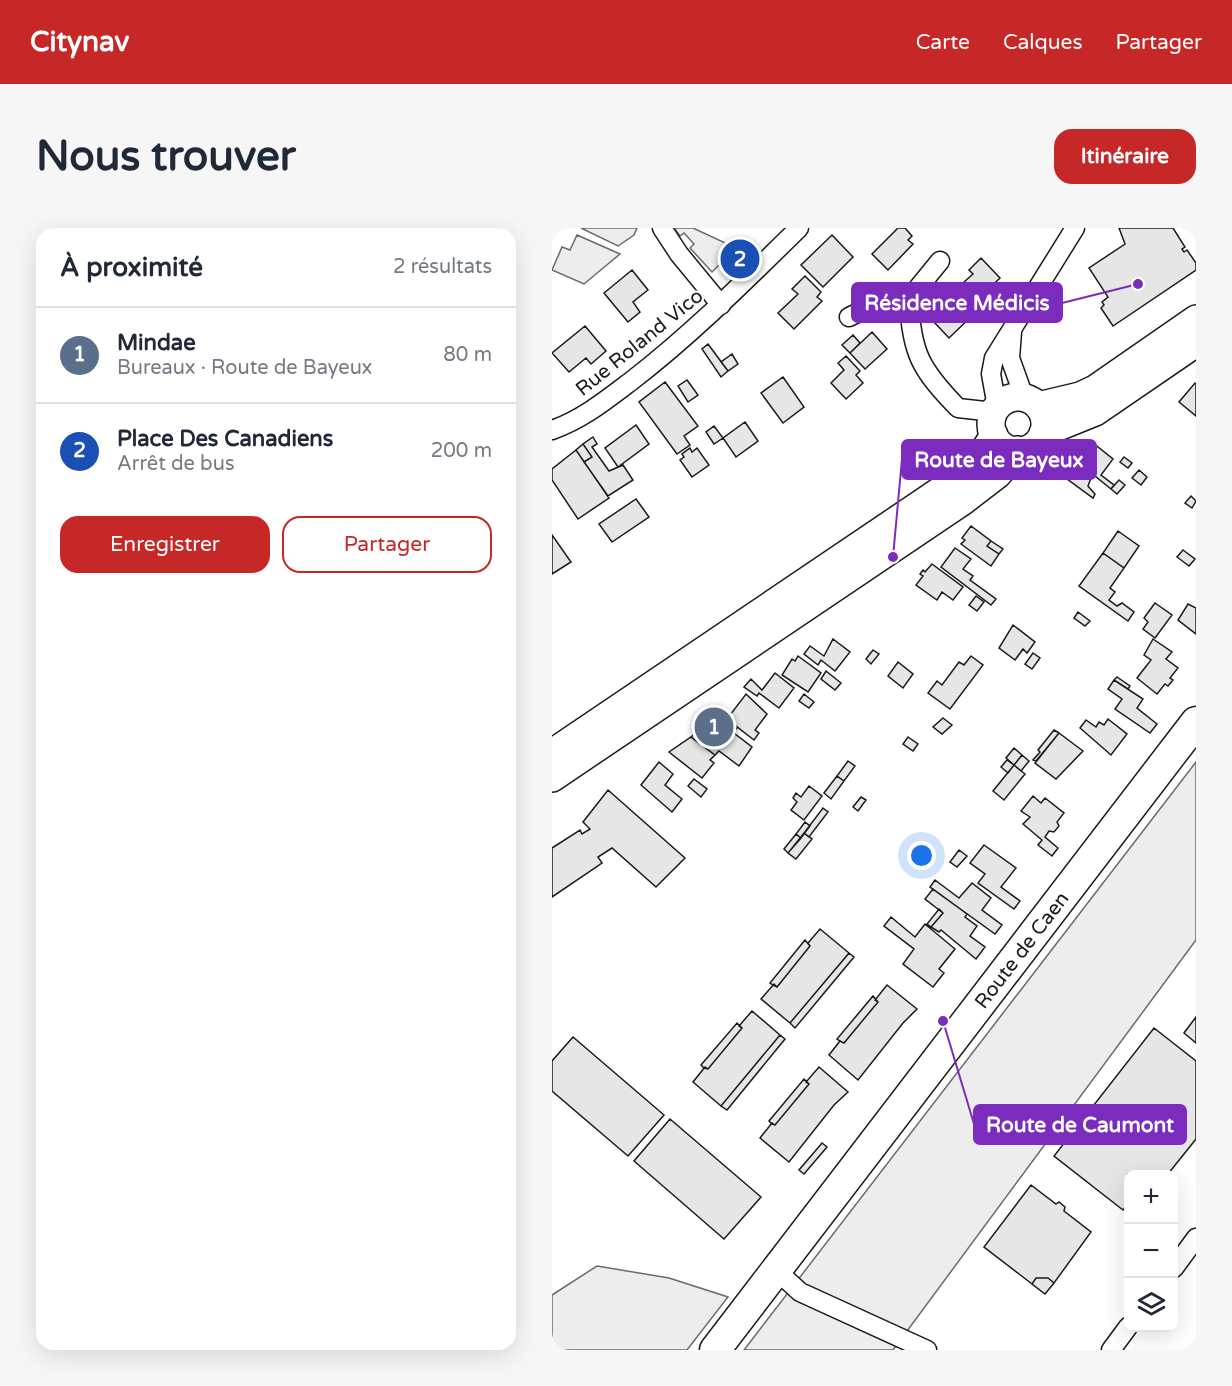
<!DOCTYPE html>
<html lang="fr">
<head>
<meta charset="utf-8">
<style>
	:root { --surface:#fff; --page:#f6f6f7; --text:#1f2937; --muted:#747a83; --line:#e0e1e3; --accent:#c62828 }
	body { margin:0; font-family:"Varela Round",sans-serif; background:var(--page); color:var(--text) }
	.controls { position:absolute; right:18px; bottom:18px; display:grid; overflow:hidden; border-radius:12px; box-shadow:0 6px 24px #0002 }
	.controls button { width:54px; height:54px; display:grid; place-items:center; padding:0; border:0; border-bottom:2px solid var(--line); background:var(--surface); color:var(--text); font:30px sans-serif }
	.you { position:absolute; left:370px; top:628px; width:21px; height:21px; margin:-15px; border:4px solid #fff; border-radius:50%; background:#1a73e8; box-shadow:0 0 0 9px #1a73e833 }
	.badge { display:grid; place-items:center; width:39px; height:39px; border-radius:50%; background:var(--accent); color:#fff; font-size:20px; font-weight:700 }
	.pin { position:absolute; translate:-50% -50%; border:3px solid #fff; box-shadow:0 2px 6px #0006 }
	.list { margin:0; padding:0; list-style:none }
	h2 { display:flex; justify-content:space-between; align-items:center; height:78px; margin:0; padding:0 24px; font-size:26px }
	h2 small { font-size:20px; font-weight:400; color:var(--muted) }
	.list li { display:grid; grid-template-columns:39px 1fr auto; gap:18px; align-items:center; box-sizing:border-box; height:96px; padding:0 24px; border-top:2px solid var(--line) }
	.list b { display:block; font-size:22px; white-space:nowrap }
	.list p { margin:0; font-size:20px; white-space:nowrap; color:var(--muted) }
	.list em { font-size:20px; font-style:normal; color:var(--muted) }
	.actions { display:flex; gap:12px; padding:18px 24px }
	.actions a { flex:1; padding:14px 0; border:2px solid var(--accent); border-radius:18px; text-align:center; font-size:21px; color:var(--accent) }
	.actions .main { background:var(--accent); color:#fff }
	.icon { flex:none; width:33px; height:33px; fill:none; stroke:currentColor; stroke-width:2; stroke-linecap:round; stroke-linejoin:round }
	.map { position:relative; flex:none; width:644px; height:1122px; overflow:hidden; border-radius:18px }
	header { display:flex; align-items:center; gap:36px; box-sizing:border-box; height:84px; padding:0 30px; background:var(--accent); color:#fff }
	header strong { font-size:28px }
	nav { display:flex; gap:33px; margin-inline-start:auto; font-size:21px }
	.intro { display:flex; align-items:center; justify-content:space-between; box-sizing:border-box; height:144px; padding:0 36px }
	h1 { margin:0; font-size:42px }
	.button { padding:15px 27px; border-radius:18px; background:var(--accent); color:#fff; font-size:21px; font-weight:700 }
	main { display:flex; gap:36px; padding:0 36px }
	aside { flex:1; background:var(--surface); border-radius:18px; box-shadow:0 6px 24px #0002 }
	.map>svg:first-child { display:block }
	.green { fill:#ededed; stroke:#6a6a6a; stroke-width:1.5 }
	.building { fill:#e6e6e6; stroke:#1a1a1a; stroke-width:1.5 }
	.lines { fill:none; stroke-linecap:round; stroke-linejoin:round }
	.street-casing { stroke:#1a1a1a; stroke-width:21 }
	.secondary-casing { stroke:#1a1a1a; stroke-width:30 }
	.primary-casing { stroke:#1a1a1a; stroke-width:33 }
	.street { stroke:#fff; stroke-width:18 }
	.secondary { stroke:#fff; stroke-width:27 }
	.primary { stroke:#fff; stroke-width:30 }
	.labels { text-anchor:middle; stroke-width:4.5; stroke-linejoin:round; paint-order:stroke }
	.street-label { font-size:20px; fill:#1a1a1a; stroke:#fff }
	.leader { fill:none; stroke:#7b2cbf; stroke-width:2 }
	.callout-dot { fill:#7b2cbf; stroke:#fff; stroke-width:2 }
	.callout { fill:#7b2cbf; stroke:#7b2cbf; stroke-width:2 }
	.callout-label { font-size:21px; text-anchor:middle; font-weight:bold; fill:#fff }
</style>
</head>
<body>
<header>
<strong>Citynav</strong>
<nav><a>Carte</a><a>Calques</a><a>Partager</a></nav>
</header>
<div class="intro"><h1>Nous trouver</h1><a class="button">Itinéraire</a></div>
<main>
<aside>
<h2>À proximité<small>2 résultats</small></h2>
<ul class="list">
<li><span class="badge" style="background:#5c6f8a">1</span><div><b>Mindae</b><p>Bureaux · Route de Bayeux</p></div><em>80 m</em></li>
<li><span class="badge" style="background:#1a4fb4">2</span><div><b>Place Des Canadiens</b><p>Arrêt de bus</p></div><em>200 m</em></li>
</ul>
<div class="actions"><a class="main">Enregistrer</a><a>Partager</a></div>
</aside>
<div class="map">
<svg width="644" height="1122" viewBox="0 0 644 1122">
	<rect width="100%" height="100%" fill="#fff"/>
	<path class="green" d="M29 0H85L82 7 66 18Z
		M122 0H141L182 19 178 26 160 44 138 20 142 16 132 5 128 8Z
		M25 7 68 26 32 56 0 42 10 19 18 22Z
		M644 534V712L341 1122H192Z
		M45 1038 117 1050 176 1069 135 1122H0V1067Z"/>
	<path class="building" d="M346 0H353L360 8 356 12 361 16 336 42 320 26Z
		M567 0H621L633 19 630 21 632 24 635 22 644 35V42L561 98 549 80 552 77 550 74 556 69 537 40 573 16Z
		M280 7 301 29 271 59 249 37Z
		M429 30 448 50 427 70 412 54 421 46 417 42Z
		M80 42 96 62 81 74 88 84 76 94 52 65Z
		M253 48 269 64 265 69 270 73 242 101 226 85 246 66 240 61Z
		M406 58 417 70 414 73 424 84 397 110 382 94 406 72 399 65Z
		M33 98 54 123 39 136 34 130 17 144 0 125Z
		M320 104 335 121 313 141 298 125Z
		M301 107 308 115 298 125 290 117Z
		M156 116 176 143 169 149 150 121Z
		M180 126 186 136 176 143 169 134Z
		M294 128 308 143 304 147 311 155 294 171 279 155 292 142 286 135Z
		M231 149 252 179 231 195 209 165Z
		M135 152 146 167 136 174 126 158Z
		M113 154 146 198 132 208 138 217 125 226 87 174Z
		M643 155 644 156V188L627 174Z
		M193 194 206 213 184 229 171 210Z
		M84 197 97 216 66 239 53 220Z
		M162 198 171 210 162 216 154 204Z
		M41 209 45 216 40 219 57 243 71 237 81 252 56 268 32 234 40 229 31 216Z
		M541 215 561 231 549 247 562 257 559 261 527 235Z
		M31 216 40 229 32 234 24 222Z
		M138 220 140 224 145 220 157 237 140 249 128 232 132 229 130 226Z
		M24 222 57 270 26 291 0 252V241Z
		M572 229 580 235 576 240 568 234Z
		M515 233 539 250 536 258 543 266 541 270 507 245Z
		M587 242 595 249 589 257 580 250Z
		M567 252 573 257 565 266 559 261Z
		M639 268 644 273 640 280 633 275Z
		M84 271 97 289 60 314 47 296Z
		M419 298 439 313 435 318 447 326 439 338 409 316 413 312 410 310Z
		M566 303 587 318 572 340 551 325Z
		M0 307 19 334 0 346Z
		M439 313 451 321 447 326 435 318Z
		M403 320 419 331 411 341 421 348 418 352 444 371 439 377 389 339Z
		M631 322 643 331 637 338 625 329Z
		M551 325 572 340 558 360 563 364 557 372 565 378 570 375 582 384 576 393 527 358Z
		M380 336 411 359 401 372 390 364 385 372 364 357 371 348 368 346 371 342 373 344Z
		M424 368 432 374 425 383 417 377Z
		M603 375 620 387 603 410 591 401 596 394 592 390Z
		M636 376 644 380V406L626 392Z
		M526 384 538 393 533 398 522 390Z
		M461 397 483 414 475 425 471 421 463 432 447 420Z
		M281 411 298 424 283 443 269 432 266 437 252 426 258 418 272 428Z
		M601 411 620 424 614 431 626 440 618 450 621 452 616 458 613 456 605 466 585 450 599 432 592 427Z
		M321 422 327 426 319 436 314 431Z
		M481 425 488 430 480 441 473 436Z
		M246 428 269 445 256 464 230 447 240 431 243 433Z
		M419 428 431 437 398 481 376 465 385 453 390 457 407 434 412 437Z
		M346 434 361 446 351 460 336 448Z
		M274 443 289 455 283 462 269 451Z
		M223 445 242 460 227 480 207 465 205 468 192 459 199 451 210 462Z
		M565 449 578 458 576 461 562 452Z
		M562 452 591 471 585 480 605 496 598 505 563 481 570 471 556 461Z
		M194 466 215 486 203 502 207 505 202 512 175 491Z
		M252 466 262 474 257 480 247 473Z
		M166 487 178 502 200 519 187 538 167 523 163 527 139 509Z
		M391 490 400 497 390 506 381 499Z
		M175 491 185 500 181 505 172 494Z
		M556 491 575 506 559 527 528 500 534 492 544 499 547 494 552 497Z
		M502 502 507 505 484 533 481 532 488 524 486 522Z
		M507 505 531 523 504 551 483 535Z
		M139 509 163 527 158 532 162 535 150 550 117 524Z
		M356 509 366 516 361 523 351 516Z
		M462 520 470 527 462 537 454 530Z
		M470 527 477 533 469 543 462 537Z
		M455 532 462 537 456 545 449 539Z
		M296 533 303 538 292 553 285 548Z
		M107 534 121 546 113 557 130 571 120 584 89 557Z
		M462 537 473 546 452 572 441 563Z
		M285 548 292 553 279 571 272 565Z
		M142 551 155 561 149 569 136 558Z
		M257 558 270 568 252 592 239 582 245 574 241 570 244 565 249 569Z
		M56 562 133 630 104 659 60 620 46 629 50 635 0 669V620L28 602 30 606 38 601 31 594Z
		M481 568 489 575 493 570 512 585 505 594 507 598 502 604 497 603 493 609 506 620 500 628 486 617 490 612 471 596 478 589 469 583Z
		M309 569 314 572 306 583 301 579Z
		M271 580 276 584 257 609 252 605Z
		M253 594 258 598 249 610 244 606Z
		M252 605 260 611 244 631 236 625Z
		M244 606 249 610 236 625 232 621Z
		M432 617 464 640 449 659 468 673 462 681 426 655 433 646 418 635Z
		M407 622 415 628 405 639 398 634Z
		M383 652 407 670 420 655 439 670 430 682 450 697 443 706 378 659Z
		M381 661 415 686 413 689 425 698 418 708 433 719 424 731 389 702 387 704 379 699 391 685 373 671Z
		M387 681 391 685 379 699 375 696Z
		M339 689 363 709 373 696 403 721 387 741 392 745 381 759 351 736 362 721 332 698Z
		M268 701 297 725 238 795 209 771 222 756 225 759 258 718 256 715Z
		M253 712 258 718 225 759 221 757 218 755Z
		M297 725 302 729 243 800 238 795Z
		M335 757 365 781 351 795 306 852 277 827 288 813 292 815 326 774 323 772Z
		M321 768 326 774 292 815 288 813 285 811Z
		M200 783 228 807 169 878 141 854 153 839 156 841 190 800 187 798Z
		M644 789V815L632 805Z
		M185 795 190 800 156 841 152 840 149 837Z
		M602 800 644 833V911L616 946H576V975L571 982 502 928Z
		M228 807 233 811 175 882 169 878Z
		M21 809 112 887 76 928 0 863V833Z
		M267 839 296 864 282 877 237 934 208 910 220 895 223 897 257 856 254 854Z
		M252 851 257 856 223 897 220 896 217 893Z
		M118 891 209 969 172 1011 82 933Z
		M270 915 275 919 252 946 247 942Z
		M479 957 504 976 507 974 513 979 512 983 539 1004 502 1055 496 1050H484L480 1056 432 1019Z
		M484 1050H496L502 1055 493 1066 480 1056Z"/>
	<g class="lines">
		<defs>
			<path id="street" d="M110 0 127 26 169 77
				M388 33 357 71C359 125 369 142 406 180L442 184
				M297 89 336 70 357 71
				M460 104 458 130 472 169
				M445 179 439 146 442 130 523 0
				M0 202C29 192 53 173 78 154 139 107 192 54 247 0
				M622 1040 644 1010
				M224 1042 248 1064 375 1122
				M559 1122 576 1099"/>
			<path id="secondary" d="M439 196a27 27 0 1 1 54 0a27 27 0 1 1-54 0Z
				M486 178 528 168 543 161 644 91
				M491 205 543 184 644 115
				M0 525 407 250 424 236 442 207
				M0 550 411 273 446 246 466 222"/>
			<g id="primary">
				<path id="s1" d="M163 1122 644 494"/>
			</g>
		</defs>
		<use href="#street" class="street-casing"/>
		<use href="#secondary" class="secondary-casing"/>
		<use href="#primary" class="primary-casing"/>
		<use href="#street" class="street"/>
		<use href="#secondary" class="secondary"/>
		<use href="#primary" class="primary"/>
	</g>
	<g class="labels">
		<g class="street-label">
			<text transform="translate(87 114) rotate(-39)" y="7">Rue Roland Vico</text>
			<text dy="7" stroke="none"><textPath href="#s1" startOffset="504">Route de Caen</textPath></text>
		</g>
	</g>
	<path class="leader" d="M586 56L510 75M341 329L350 231M391 793L422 896"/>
	<g class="callout-dot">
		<circle cx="586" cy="56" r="6"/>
		<circle cx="341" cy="329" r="6"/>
		<circle cx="391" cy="793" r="6"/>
	</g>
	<g class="callout">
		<rect x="300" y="55" width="210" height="39" rx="6"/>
		<rect x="350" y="212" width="194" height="39" rx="6"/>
		<rect x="422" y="877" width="212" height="39" rx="6"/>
	</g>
	<g class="callout-label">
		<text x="405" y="82">Résidence Médicis</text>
		<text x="447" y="239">Route de Bayeux</text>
		<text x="528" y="904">Route de Caumont</text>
	</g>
</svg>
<div class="controls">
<button>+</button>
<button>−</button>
<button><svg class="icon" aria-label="layers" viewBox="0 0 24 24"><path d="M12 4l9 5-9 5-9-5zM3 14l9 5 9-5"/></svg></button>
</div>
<div class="you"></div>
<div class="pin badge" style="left:162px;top:499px;background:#5c6f8a">1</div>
<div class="pin badge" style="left:188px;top:31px;background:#1a4fb4">2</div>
</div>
</main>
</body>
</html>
